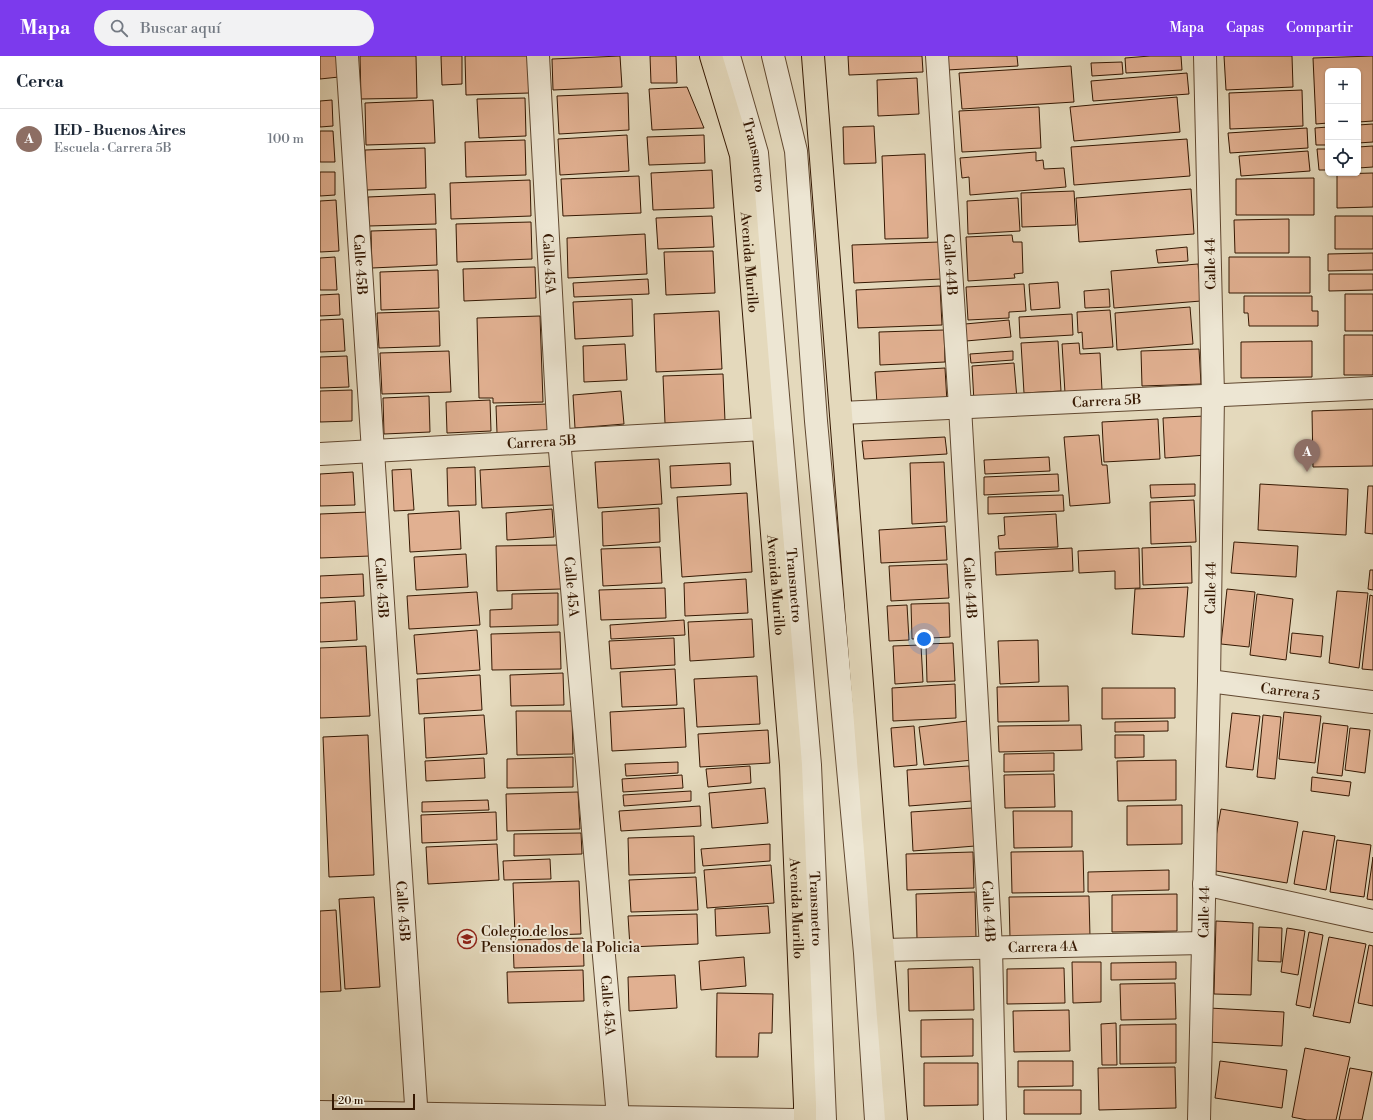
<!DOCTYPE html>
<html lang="es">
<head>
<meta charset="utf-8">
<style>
	:root { --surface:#fff; --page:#f2f2f3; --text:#1f2937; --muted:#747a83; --line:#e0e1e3; --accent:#7c3aed }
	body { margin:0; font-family:"Libre Bodoni",serif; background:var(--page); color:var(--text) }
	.controls { position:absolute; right:12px; top:12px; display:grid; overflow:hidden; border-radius:6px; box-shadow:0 1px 3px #0004 }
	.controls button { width:36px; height:36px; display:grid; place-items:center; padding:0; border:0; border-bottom:1px solid var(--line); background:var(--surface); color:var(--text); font:20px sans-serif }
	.scale { position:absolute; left:12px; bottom:10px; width:83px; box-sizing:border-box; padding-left:4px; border:2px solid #351802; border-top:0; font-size:11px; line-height:14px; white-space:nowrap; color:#351802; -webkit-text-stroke:3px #ede6d3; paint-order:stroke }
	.you { position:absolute; left:604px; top:583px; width:14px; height:14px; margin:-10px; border:3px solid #fff; border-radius:50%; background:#1a73e8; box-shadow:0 0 0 6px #1a73e833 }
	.badge { display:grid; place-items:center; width:26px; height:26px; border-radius:50%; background:var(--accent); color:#fff; font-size:13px; font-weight:700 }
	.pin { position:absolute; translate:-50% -33px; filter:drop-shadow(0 1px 2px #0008) }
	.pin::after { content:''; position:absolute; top:21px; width:14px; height:12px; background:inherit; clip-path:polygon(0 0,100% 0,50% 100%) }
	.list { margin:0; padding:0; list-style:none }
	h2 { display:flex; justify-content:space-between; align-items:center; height:52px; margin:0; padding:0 16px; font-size:17px }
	h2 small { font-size:13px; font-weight:400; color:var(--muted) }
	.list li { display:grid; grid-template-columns:26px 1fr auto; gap:12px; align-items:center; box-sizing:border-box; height:60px; padding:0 16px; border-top:1px solid var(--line) }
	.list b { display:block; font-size:15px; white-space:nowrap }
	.list p { margin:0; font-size:13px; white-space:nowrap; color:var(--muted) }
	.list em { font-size:13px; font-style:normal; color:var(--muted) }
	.icon { flex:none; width:22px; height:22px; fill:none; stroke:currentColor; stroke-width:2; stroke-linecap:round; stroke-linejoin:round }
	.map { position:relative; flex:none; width:1053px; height:1064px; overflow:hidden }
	header { display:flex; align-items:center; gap:24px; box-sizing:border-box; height:56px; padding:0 20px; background:var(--accent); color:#fff }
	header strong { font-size:19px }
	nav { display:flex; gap:22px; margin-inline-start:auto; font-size:14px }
	.search { width:280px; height:36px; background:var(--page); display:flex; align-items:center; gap:10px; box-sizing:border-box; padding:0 14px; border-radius:22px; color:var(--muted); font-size:15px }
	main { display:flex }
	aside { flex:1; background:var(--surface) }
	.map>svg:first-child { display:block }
	.building { fill:#e1b091; stroke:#351802 }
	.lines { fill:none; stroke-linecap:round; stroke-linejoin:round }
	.minor-casing { stroke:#614830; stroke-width:24 }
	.major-casing { stroke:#351802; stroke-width:24 }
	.minor { stroke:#ede6d3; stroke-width:22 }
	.major { stroke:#e4d9bc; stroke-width:22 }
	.labels { text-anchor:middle; stroke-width:4; stroke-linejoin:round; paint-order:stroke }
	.street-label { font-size:14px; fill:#351802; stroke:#ede6d3 }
	.poi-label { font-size:14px; fill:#351802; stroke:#ede6d3; text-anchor:start }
</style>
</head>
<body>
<header>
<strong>Mapa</strong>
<div class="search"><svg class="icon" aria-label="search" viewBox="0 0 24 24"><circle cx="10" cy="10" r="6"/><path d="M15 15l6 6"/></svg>Buscar aquí</div>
<nav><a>Mapa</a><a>Capas</a><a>Compartir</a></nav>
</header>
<main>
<aside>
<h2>Cerca<small></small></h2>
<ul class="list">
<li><span class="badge" style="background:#8d6e63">A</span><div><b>IED - Buenos Aires</b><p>Escuela · Carrera 5B</p></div><em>100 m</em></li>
</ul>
</aside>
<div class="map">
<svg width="1053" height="1064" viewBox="0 0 1053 1064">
	<rect width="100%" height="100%" fill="#e4d9bc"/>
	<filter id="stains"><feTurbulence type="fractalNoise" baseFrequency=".005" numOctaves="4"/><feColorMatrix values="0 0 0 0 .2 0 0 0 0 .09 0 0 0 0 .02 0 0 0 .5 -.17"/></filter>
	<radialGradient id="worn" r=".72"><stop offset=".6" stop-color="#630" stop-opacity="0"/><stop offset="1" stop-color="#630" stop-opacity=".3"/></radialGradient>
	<path class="building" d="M0 0H17L19 21 0 23Z
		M40 0H96L97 42 41 43Z
		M121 0H142V28L122 29Z
		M145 0H208L209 37 146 39Z
		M300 0 302 31 233 34 232 3Z
		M330 0H356L357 27H331Z
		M528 0H602L603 16 529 19Z
		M626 0H697L698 10 627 14Z
		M830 0H861L862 14 806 17 805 2Z
		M904 0H972L973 31 906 34Z
		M1053 0V65L1038 66V15H1008V67L996 68 993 2Z
		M802 6 803 18 772 20 771 7Z
		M751 10 754 46 642 53 639 17Z
		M867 17 869 38 773 45 771 25Z
		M597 22 599 58 558 60 557 24Z
		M367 31 384 72 332 74 329 33Z
		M982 34 983 70 910 73 909 37Z
		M308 37 309 74 239 78 237 40Z
		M857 41 860 76 754 85 750 51Z
		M205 42 206 80 159 82 157 43Z
		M12 44 13 70 0 71V45Z
		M113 44 115 87 46 89 45 47Z
		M719 51 721 92 642 96 639 55Z
		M1053 68V86L1038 87V69Z
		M554 70 556 107 524 108 523 71Z
		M1008 71V89H996L995 72Z
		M987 72 988 92 910 97 908 77Z
		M0 75H13L15 106H0Z
		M307 79 309 115 240 119 238 83Z
		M384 79 385 107 329 109 327 81Z
		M867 83 870 120 754 129 751 91Z
		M205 84 206 119 146 121 145 86Z
		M1053 90V111L1038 112V91Z
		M105 92 106 132 46 134 45 94Z
		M997 93H1008V114H999Z
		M988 95 990 115 921 120 919 100Z
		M716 96V105L723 104 724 113 744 112 746 131 650 139 649 121 642 122 640 102Z
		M605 98 608 182 565 183 562 100Z
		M392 114 394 152 333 154 331 117Z
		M0 116H15V139L0 140Z
		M1053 117V151L1017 152V118Z
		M319 120 321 157 243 160 241 123Z
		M994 122V159H916V123Z
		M210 124 211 160 131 163 130 127Z
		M871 133 874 178 759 186 756 142Z
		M754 135 756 169 702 171 701 137Z
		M115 138 116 168 49 170 48 141Z
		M698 142 700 175 648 178 647 145Z
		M16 144 19 195 0 196V145Z
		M392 160 394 191 338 193 336 162Z
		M1015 160H1053V193H1015Z
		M969 163V197H915L914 164Z
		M211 166 212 203 137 206 136 168Z
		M116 173 117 209 52 212 51 175Z
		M325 178 327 218 248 222 247 182Z
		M692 179 693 186H702L703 217 694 218 695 222 648 225 646 181Z
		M620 186 622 223 534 227 532 189Z
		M867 191 868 205 838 207 836 194Z
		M393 195 395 237 346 239 344 196Z
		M1053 197V214L1008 215V198Z
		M15 201 17 234H0V202Z
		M909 201H990V237H909Z
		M878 208 881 245 794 252 791 215Z
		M215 211 216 242 144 245 143 213Z
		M118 214 119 252 61 254 60 216Z
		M1009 218H1053V234L1009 235Z
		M328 223 329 238 254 241 253 227Z
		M738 226 740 252 711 254 709 228Z
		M704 228 706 255 689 256V262L648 264 646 231Z
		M620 230 622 269 538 272 536 234Z
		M789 233 790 251 765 252 764 235Z
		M19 238 20 259 0 260V239Z
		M1025 238H1053V275H1025Z
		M924 240H992V255H998V270H929L928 257H924Z
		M312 243 313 280 255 283 253 246Z
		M870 251 873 288 797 294 795 257Z
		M790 254 793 291 763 293 762 276 758 277 757 256Z
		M119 255 120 290 59 292 57 257Z
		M399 255 402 313 336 316 334 258Z
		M752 258 753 279 700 282 699 261Z
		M220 260 223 346 173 347V342H159L157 262Z
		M23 263 25 295 0 296V264Z
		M689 264 691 281 646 285 645 268Z
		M624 274 625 306 560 309 559 276Z
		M1024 279H1053V319H1024Z
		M738 285 741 335 704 337 701 287Z
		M992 285V321L921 322V286Z
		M759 287 760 298 780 297 782 334 745 337 742 288Z
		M305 288 307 324 264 326 263 290Z
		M879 293 881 328 822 330 821 295Z
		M129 295 131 336 62 338 60 297Z
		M693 295V304L651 307 650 298Z
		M27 300 29 331 0 332V301Z
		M694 307 697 343 654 346 652 310Z
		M625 312 627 346 557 348 555 316Z
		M403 318 405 365 345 367 343 320Z
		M32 334V365L0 366V335Z
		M301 335 304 368 255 372 253 339Z
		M109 340 110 376 64 378 63 342Z
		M170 344 171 375 127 377 126 346Z
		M228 348 229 375 177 377 176 350Z
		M1053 353V410L993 411 992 355Z
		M885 360 887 399 845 402 843 362Z
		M838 363 840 403 784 406 782 366Z
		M779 379 782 409H787L790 447 750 450 744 381Z
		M625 381 627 398 544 403 542 385Z
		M729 401 730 415 665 418 664 404Z
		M339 403 342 448 278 452 275 406Z
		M624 406 627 466 592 468 590 407Z
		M410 407 411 429 351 432 350 410Z
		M233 410 234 449 162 452 160 414Z
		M155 411 156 449 128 450 127 412Z
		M91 413 94 454 74 455 72 414Z
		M33 416 35 449 0 450V418Z
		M738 418 739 435 664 439V421Z
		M875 428V440L831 442 830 429Z
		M940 428 1028 433 1026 479 938 474Z
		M1048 430H1053V478L1045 477Z
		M427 437 432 516 362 521 357 441Z
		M743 439 744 455 668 458V441Z
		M874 444 876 486 831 488 830 446Z
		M339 452 340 486 283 490 282 456Z
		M232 453 234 481 187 484 186 457Z
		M139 455 141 493 90 496 88 458Z
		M49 456 50 500 0 502V458Z
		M736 458 738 491 679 493 678 480 685 479 684 461Z
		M625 470 627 504 561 507 559 474Z
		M914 486 978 490 976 521 911 517Z
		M240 489 241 533 177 535 176 490Z
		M871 490 872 527 823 529 822 492Z
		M340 491 342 527 283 530 281 493Z
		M752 492 753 515 676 519 675 496Z
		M819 492 820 532 795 533V515L759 517 758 495Z
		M146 498 148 531 96 534 94 501Z
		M627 508 629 542 571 545 569 510Z
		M1050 514H1053V534L1048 533Z
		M43 518 44 540 0 542V520Z
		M426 523 428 557 365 560 364 527Z
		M868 531 864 581 812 578 815 533Z
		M345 532 346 562 281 564 279 534Z
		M907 533 935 536 929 591 901 588Z
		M1017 535 1048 537 1039 612 1009 607Z
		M157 536 160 569 89 573 87 540Z
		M238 537V569L170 571V554L192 553V538Z
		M937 538 973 543 966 604 930 599Z
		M1050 539 1053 540V614L1042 613Z
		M35 545 37 584 0 586V547Z
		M629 547 630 581 592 583 591 548Z
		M587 549 589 584 569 585 567 550Z
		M432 563 434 601 370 605 368 566Z
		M364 564 365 579 291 583 290 569Z
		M157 574 160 614 97 618 94 579Z
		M240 576 241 613 172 614 171 578Z
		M972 577 1003 580 1001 601 970 597Z
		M354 582 355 609 291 613 289 585Z
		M718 584 719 626 680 628 678 585Z
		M633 587 635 625 607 626 606 588Z
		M601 589 603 626 575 628 573 590Z
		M46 590 50 660 0 662V592Z
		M355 613 357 649 302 651 300 616Z
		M243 617 244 649 191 650 190 619Z
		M160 619 162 654 99 658 97 623Z
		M437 620 440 668 377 671 374 623Z
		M635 628 636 662 573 665 572 632Z
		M748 630 749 665 678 666 677 631Z
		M782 632H855V662L782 663Z
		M364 652 366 691 292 695 290 656Z
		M196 655H252L253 698 197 699Z
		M964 656 1001 660 995 707 959 703Z
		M912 657 940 660 933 714 906 711Z
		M164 659 167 698 106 702 104 662Z
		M943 659 961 661 955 723 937 721Z
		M647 665 652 704 604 709 599 671Z
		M848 665V675L795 676V666Z
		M1003 667 1028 670 1022 720 997 717Z
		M761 669 762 694 679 696 678 670Z
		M594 670 597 709 574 711 571 672Z
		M1030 672 1050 674 1045 717 1025 714Z
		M448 674 450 707 380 711 378 678Z
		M48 679 54 819 9 821 3 681Z
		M795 679H824V701L795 702Z
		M734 697V715L684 716V698Z
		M253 701V731L187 732V703Z
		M164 702 165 722 106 725 105 705Z
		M856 704V744L798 745 797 705Z
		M358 706V717L306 720 305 708Z
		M430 710 431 727 388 731 386 713Z
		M649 710 652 745 589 750 587 714Z
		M734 718 735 751 685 752 684 719Z
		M362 719 363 732 303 736 302 723Z
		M992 721 1031 726 1029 740 991 735Z
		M445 732 448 767 392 772 389 737Z
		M371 735V745L304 750 303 739Z
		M258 736 260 773 187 775 186 738Z
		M168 744 169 754 102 756V746Z
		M862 749V788L807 789V750Z
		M380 750 381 770 301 775 299 755Z
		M652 752 655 790 593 795 591 756Z
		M901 753 978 766 967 827 890 814Z
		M693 755H752V791L694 792Z
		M176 756 177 784 102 787 101 759Z
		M983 775 1015 780 1006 834 974 828Z
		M261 777 262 798 194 800V778Z
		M374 780 375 817 309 819 308 782Z
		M1017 784 1051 789 1044 841 1010 836Z
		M177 788 179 824 108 828 106 791Z
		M450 788V805L383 810 381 793Z
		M763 795 764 836 692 837 691 796Z
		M653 796 654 832 587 834 586 798Z
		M1053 801V844L1047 843Z
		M230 803 231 823 184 824 183 805Z
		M451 809 454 847 387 852 384 814Z
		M849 814V834L768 836V816Z
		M376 821 378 854 311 856 309 824Z
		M259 825 261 878 195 880 193 827Z
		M655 836 656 882 597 883 596 838Z
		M857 838V875L792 876V839Z
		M769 840 770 881 690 882 689 841Z
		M54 841 60 931 25 933 19 843Z
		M448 850 450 877 396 880 395 853Z
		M16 854 21 935 0 936V855Z
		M377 858 378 888 310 891 308 860Z
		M896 865 933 867 931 939 894 938Z
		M939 871 962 872 961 906 938 905Z
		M967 872 985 875 978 919 961 916Z
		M989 876 1003 879 990 952 976 949Z
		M1009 881 1046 888 1030 967 993 960Z
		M263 882 264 910 194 912 193 884Z
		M1049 889 1053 890V950L1038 947Z
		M424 901 426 930 381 934 379 905Z
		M752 906H781V946L753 947Z
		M856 906V923L791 924V907Z
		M653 911 654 954 589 955 588 913Z
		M744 912 745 947 687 948V913Z
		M263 914 264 945 188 947 187 916Z
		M355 919 357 952 309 955 308 921Z
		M855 927 856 963 801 964 800 928Z
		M397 937 453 938 452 977H439L438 1001H396Z
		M889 952 964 956 962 990 887 986Z
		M749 954 750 995 694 996 693 955Z
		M653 963V1000L601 1001V964Z
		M796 967 797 1009H782L781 968Z
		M856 968V1007L800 1008V969Z
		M985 992 1030 1001 1016 1064H987L972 1061Z
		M698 1005H753V1030L698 1031Z
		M900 1005 967 1014 962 1052 895 1042Z
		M604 1007H658V1049L604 1050Z
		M855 1011 856 1052 779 1054 778 1012Z
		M1030 1012 1052 1016 1042 1064H1019Z
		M704 1034H761V1058H704Z"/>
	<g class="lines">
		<defs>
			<g id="minor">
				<path id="s1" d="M27 0 97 1064"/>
				<path id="s2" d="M218 0 239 383 298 1061"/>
				<path id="s3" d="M409 0 437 97 490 709 505 1064"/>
				<path d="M453 0 476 95 496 365 545 897 556 1064"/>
				<path id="s4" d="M617 0 640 351 671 892 675 1064"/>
				<path id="s5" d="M521 357 1053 332"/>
				<path id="s6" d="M0 398 443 373"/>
				<path id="s7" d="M889 625 1053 646"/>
				<path d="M884 828 1053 865"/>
				<path id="s8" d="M563 894 883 887"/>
				<path d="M0 1056 476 1064"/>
				<path id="s9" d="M879 1064 889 625 893 339 885 0"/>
			</g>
			<g id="major">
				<path id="s10" d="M391 0 421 99 471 709 485 1048V1064"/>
				<path d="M493 0 576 1064"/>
			</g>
		</defs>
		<use href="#minor" class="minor-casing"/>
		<use href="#major" class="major-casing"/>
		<use href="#minor" class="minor"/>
		<use href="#major" class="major"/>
	</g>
	<defs>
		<symbol id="school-ring" viewBox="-11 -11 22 22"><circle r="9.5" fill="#ede6d3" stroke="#8f2418" stroke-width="1.5"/><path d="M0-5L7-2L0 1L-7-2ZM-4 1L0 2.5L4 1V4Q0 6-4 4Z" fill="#8f2418"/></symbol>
	</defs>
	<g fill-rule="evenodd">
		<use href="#school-ring" x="136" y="872" width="22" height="22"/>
	</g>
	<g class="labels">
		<g class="street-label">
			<text dy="5" stroke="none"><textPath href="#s3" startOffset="103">Transmetro</textPath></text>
			<text dy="5" stroke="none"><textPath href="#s10" startOffset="211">Avenida Murillo</textPath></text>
			<text dy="5" stroke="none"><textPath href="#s2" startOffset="208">Calle 45A</textPath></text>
			<text dy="5" stroke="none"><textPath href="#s4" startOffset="209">Calle 44B</textPath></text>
			<text transform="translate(890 208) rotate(-91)" y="5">Calle 44</text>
			<text dy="5" stroke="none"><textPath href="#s1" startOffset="209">Calle 45B</textPath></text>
			<text dy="5" stroke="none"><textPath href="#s5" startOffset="266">Carrera 5B</textPath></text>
			<text dy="5" stroke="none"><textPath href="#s6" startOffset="222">Carrera 5B</textPath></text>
			<text dy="5" stroke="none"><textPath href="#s10" startOffset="535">Avenida Murillo</textPath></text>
			<text dy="5" stroke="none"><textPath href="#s3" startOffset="535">Transmetro</textPath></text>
			<text dy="5" stroke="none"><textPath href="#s2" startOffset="532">Calle 45A</textPath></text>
			<text dy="5" stroke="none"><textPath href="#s1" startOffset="533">Calle 45B</textPath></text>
			<text dy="5" stroke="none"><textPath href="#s4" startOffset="533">Calle 44B</textPath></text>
			<text dy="5" stroke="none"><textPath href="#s9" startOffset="532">Calle 44</textPath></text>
			<text dy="5" stroke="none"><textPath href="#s7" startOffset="82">Carrera 5</textPath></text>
			<text dy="5" stroke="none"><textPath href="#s10" startOffset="859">Avenida Murillo</textPath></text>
			<text dy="5" stroke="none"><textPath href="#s3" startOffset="859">Transmetro</textPath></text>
			<text dy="5" stroke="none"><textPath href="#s1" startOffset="857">Calle 45B</textPath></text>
			<text dy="5" stroke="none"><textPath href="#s4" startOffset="857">Calle 44B</textPath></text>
			<text dy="5" stroke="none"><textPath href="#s9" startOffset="208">Calle 44</textPath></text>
			<text dy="5" stroke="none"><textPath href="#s8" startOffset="160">Carrera 4A</textPath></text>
			<text dy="5" stroke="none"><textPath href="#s2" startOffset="952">Calle 45A</textPath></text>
		</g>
		<g class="poi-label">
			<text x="161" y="880">Colegio de los<tspan x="161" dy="16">Pensionados de la Policia</tspan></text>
		</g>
	</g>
	<rect width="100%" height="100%" filter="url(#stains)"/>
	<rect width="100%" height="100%" fill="url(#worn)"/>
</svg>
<div class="controls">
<button>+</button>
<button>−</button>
<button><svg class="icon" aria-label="locate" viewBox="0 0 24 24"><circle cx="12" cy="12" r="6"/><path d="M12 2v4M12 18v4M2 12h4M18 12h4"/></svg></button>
</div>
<div class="scale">20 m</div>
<div class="you"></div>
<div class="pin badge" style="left:987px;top:416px;background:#8d6e63">A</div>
</div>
</main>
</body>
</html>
